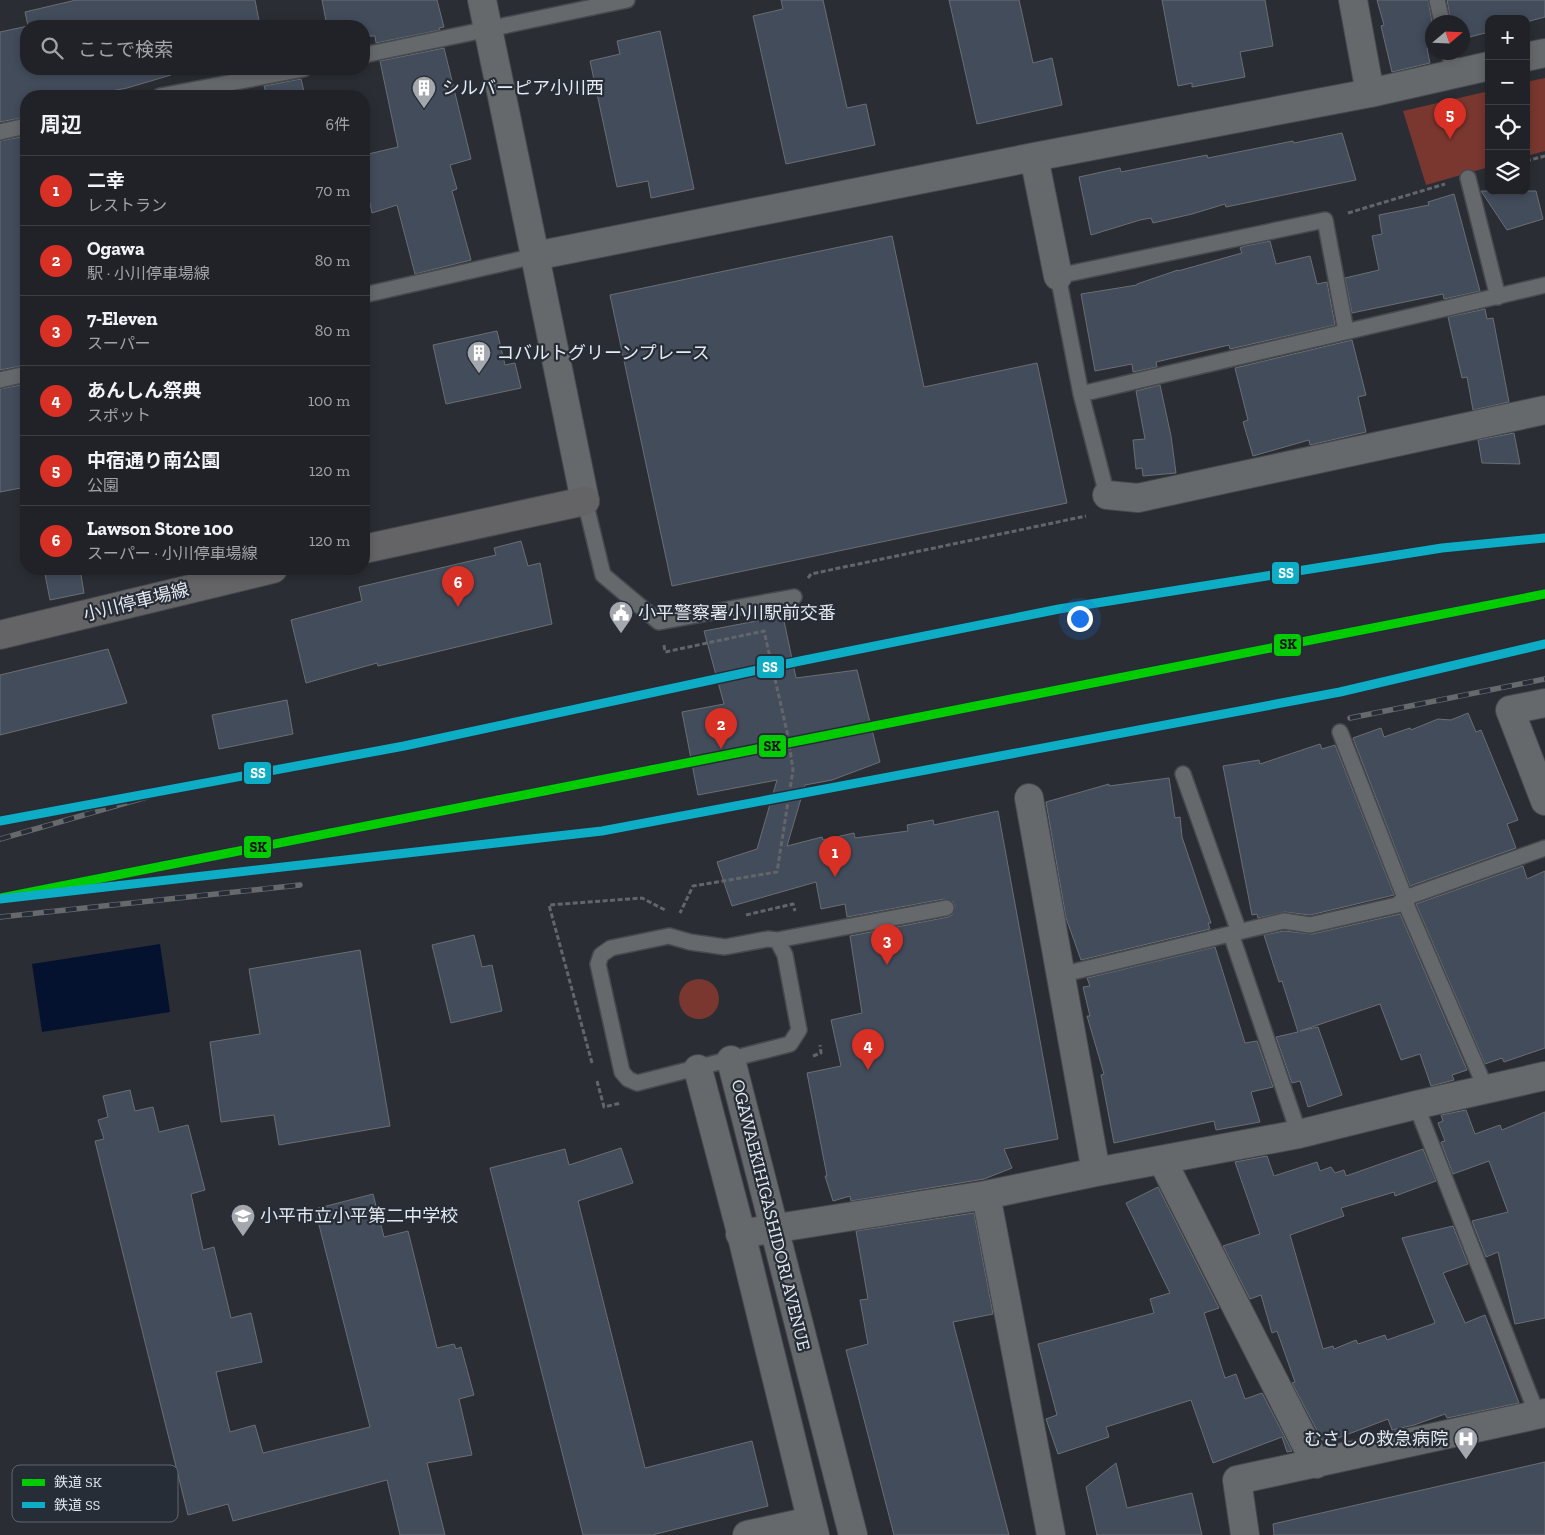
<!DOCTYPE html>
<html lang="ja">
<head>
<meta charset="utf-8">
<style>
	:root { --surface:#202227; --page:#2d2f33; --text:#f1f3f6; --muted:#a2a4a7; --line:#3d3f44; --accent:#d93025 }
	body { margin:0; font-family:"Zilla Slab","Noto Sans JP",serif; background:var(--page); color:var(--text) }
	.controls { position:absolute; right:15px; top:15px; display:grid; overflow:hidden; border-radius:10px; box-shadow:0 2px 8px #0003 }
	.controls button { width:45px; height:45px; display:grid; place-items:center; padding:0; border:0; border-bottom:1px solid var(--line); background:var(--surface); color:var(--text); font:25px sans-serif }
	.compass { position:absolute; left:1425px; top:15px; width:45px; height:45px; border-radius:50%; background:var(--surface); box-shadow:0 2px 8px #0003; rotate:71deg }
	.you { position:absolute; left:1079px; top:618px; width:18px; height:18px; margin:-12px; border:4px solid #fff; border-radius:50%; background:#1a73e8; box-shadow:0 0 0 8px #1a73e833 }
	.badge { display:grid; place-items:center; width:32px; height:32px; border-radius:50%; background:var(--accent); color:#fff; font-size:16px; font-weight:700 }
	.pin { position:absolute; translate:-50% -41px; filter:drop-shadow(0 1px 2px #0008) }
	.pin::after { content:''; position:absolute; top:26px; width:18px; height:15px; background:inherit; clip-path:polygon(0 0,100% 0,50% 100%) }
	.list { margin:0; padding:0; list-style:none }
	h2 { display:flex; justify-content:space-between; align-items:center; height:65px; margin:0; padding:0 20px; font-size:21px }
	h2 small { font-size:16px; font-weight:400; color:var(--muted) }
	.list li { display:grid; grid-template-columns:32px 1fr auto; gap:15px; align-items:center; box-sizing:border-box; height:70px; padding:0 20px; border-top:1px solid var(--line) }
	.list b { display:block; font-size:19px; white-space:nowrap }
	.list p { margin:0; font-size:16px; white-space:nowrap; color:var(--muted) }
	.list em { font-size:16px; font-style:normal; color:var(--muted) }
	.icon { flex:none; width:28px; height:28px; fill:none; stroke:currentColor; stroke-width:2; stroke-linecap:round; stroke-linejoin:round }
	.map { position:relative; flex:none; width:1545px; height:1535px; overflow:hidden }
	.search { position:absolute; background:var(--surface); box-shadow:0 2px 8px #0003; left:20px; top:20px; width:350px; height:55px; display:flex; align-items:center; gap:12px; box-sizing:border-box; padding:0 18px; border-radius:20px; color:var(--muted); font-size:19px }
	.panel { position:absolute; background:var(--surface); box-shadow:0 2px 8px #0003; left:20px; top:90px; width:350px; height:485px; border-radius:20px }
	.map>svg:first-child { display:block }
	.green { fill:#79372f }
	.water { fill:#04122f }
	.building { fill:#434c5b; stroke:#6b6e73 }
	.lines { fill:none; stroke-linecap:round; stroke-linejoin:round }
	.service-casing { stroke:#46494e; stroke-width:18 }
	.minor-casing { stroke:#46494e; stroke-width:30 }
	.tertiary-casing { stroke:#46494e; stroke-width:30 }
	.secondary-casing { stroke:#46494e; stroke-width:30 }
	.path { stroke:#63656a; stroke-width:3; stroke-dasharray:5 2.5; stroke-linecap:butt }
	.service { stroke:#66696c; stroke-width:15 }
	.minor { stroke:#66696c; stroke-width:28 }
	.tertiary { stroke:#66696c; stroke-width:28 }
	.secondary { stroke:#646366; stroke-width:28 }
	.rail-casing { stroke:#666a6d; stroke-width:5.5 }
	.rail { stroke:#272d37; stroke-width:4; stroke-dasharray:11; stroke-linecap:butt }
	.rail-1-casing { stroke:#272d37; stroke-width:12 }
	.rail-2-casing { stroke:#272d37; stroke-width:12 }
	.rail-1 { stroke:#0c0; stroke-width:9 }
	.rail-2 { stroke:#0dadc5; stroke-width:9 }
	.labels { text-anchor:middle; stroke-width:4.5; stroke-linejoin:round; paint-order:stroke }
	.poi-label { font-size:18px; fill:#e5e9f0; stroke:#272d37; text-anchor:start }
	.street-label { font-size:18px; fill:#e5e9f0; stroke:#272d37 }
	.key { fill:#272d37; stroke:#60656e; stroke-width:1 }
	.key-label { font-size:14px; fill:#e5e9f0 }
	.line-badge { stroke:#272d37; stroke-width:2 }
	.badge-label { font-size:14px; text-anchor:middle; font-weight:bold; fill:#fff }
	.pale-badge-label { font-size:14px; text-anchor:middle; font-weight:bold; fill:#111 }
</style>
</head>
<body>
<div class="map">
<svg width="1545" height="1535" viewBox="0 0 1545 1535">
	<rect width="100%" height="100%" fill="#2a2e34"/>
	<path class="green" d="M1545 78V151L1526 156V82Z
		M1489 91V167L1426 185 1403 111Z
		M679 999a20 20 0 1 1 40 0a20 20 0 1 1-40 0Z"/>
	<path class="water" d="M160 944 170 1012 42 1032 32 964Z"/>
	<path class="building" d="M76 0H255L260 26H26V69H188L170 72 171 75 127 88 85 96H26V117L0 122V32L28 26 25 12Z
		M322 0H437L444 27 439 28 440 30 376 43 375 36H364V26H327Z
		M781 0H823L847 108 866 104 875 145 786 164 753 16 783 9Z
		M949 0H1019L1033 63 1052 58 1062 105 977 124Z
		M1162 0H1265L1273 46 1240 52 1245 77 1192 87V83L1178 86Z
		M1377 0H1428L1432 22V47L1427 49 1430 63 1392 72 1381 26 1384 25Z
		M1447 0H1545V17L1526 22V19H1489V32L1462 39V22H1451Z
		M660 31 694 189 651 198 648 181 617 187 590 61 620 54 617 41Z
		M444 48 471 159 450 165 457 189 452 191 471 260 415 274 397 205 372 213 364 175V155L398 147 380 61Z
		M301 79 305 96H267L264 86Z
		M1342 133 1356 180 1226 207 1225 204 1192 214 1153 223 1151 218 1140 220 1091 235 1079 177 1120 168 1121 172 1207 155 1208 158 1293 141 1294 143Z
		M26 136V365L0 370V141Z
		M1481 191H1536L1543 219 1507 230Z
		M1454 194 1480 291 1444 299 1443 294 1352 313 1345 278 1379 270 1372 236 1382 234 1379 215 1429 205 1428 202Z
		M892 236 924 387 1037 363 1067 503 672 586 610 295Z
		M1270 241 1276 264 1310 256 1317 284 1327 282 1335 325 1230 349 1229 345 1156 362 1157 367 1133 372 1132 364 1095 371 1081 294 1137 285V284L1178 270V271L1242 253 1240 248 1245 246Z
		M1485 309 1487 319 1493 318 1509 402 1473 410 1467 377 1462 378 1448 317Z
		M497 331 505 365 515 363 521 388 446 404 433 345Z
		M1352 340 1366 395 1358 397 1366 432 1310 445 1309 440 1253 456 1243 422 1248 420 1235 368Z
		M26 384V487L0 492V389Z
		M1160 385 1171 436 1176 473 1143 476 1142 468 1136 469 1133 440 1145 439 1136 391Z
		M1514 433 1520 464 1482 463 1478 440Z
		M521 541 528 566 540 563 552 624 378 666 377 663 306 683 291 620 362 601 359 587 496 555 494 548Z
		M44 569H80L84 593 50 600Z
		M783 616 796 678 857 670 880 762 832 780 805 785 787 846 822 837 823 840 854 833 855 838 908 831 907 825 933 820 934 825 998 811 1058 1139 1004 1149 1012 1168 984 1179 851 1201 850 1196 833 1201 825 1176H827L807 1073 841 1066 831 1020 862 1013 850 936 948 917 952 915 955 907 953 902 944 899 847 917 845 904 821 909 816 882 732 906 717 862 757 849 777 780 698 795 682 712 724 704 704 631Z
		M108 649 127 703 0 735V675Z
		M287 700 293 734 219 749 212 715Z
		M1468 713 1476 732 1481 730 1518 820 1507 824 1516 848 1410 886 1353 738 1381 728 1384 737 1410 728 1411 730 1438 719 1451 720Z
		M1320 744 1322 749 1335 745 1394 895 1310 915 1285 912 1258 918 1257 914 1252 915 1223 766 1259 760 1260 764Z
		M1169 778 1175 818 1180 817 1182 837 1211 923H1208L1210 929 1081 960 1066 918 1046 802 1109 784V786Z
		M1523 866 1527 879 1545 871V1048L1504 1062 1502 1058 1485 1064 1416 904Z
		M1400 914 1467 1070 1452 1075 1454 1080 1431 1086 1420 1054 1401 1060 1380 1004 1300 1031 1318 1027 1342 1095 1308 1107 1300 1081 1292 1083 1276 1037 1298 1032 1282 981 1279 982 1264 935 1284 931 1312 934Z
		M474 935 482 967 492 965 502 1011 451 1023 432 945Z
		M1215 947 1245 1043 1257 1041 1273 1087 1251 1092 1260 1122 1216 1130 1214 1121 1114 1143 1101 1075 1104 1074 1087 1016H1090L1083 987 1090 986 1087 978Z
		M360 950 390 1126 279 1145 274 1115 221 1122 210 1042 260 1034 249 969Z
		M130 1090 135 1111 153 1107 159 1132 188 1125 205 1190 191 1194 203 1250 214 1247 231 1318 251 1313 262 1362 216 1372 230 1432 255 1425 263 1453 370 1427 315 1209 373 1194 384 1237 408 1231 437 1348 454 1344 456 1349 461 1347 474 1395 459 1399 472 1455 427 1463 445 1535H400L387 1480 233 1521 228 1504 188 1515 95 1141 104 1139 98 1120 108 1117 103 1096Z
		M1466 1110 1475 1134 1500 1125 1502 1130 1545 1112V1318L1515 1324 1498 1252 1486 1257 1472 1221 1508 1212 1489 1161 1453 1174 1441 1142 1445 1141 1438 1123 1443 1121 1441 1115Z
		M621 1148 633 1183 578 1201 645 1468 752 1441 768 1506 652 1535H583L490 1168 565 1149 569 1165Z
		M1423 1149 1436 1181 1395 1196 1394 1192 1341 1208 1344 1216 1290 1235 1323 1349 1333 1346 1334 1349 1356 1340 1358 1344 1385 1335 1387 1340 1435 1323 1402 1238 1453 1226 1468 1264 1443 1273 1465 1323 1485 1315 1519 1403 1447 1418 1445 1414 1414 1425 1392 1430 1388 1419 1325 1443 1324 1440H1322L1292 1383 1295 1382 1277 1331 1272 1333 1261 1295 1250 1299 1223 1246 1260 1234 1235 1162 1267 1156 1274 1176 1317 1162 1320 1171 1331 1167 1335 1173 1344 1170 1346 1176Z
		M1158 1187 1219 1308 1204 1313 1225 1378 1236 1374 1245 1399 1262 1393 1292 1451 1287 1452 1282 1437 1213 1463 1191 1400 1106 1427 1109 1437 1058 1454 1046 1419 1057 1415 1038 1344 1154 1313 1150 1299 1170 1293 1126 1203Z
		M974 1213 993 1314 953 1322 1009 1535H894L846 1350 868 1344 860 1300 868 1299 856 1231Z
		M1545 1462V1535H1274L1273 1524Z
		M1116 1463 1127 1508 1192 1493 1202 1535H1097L1086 1487Z"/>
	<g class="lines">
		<defs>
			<path id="service" d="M1437 0 1442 22
				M1449 52 1454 74
				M364 55 627 0
				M160 96 304 69
				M0 132 26 126
				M1468 178 1498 297
				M364 295 535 256
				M1346 331 1325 220 1058 276 1081 394 1545 285
				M0 380 26 374
				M1081 394 1107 495
				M585 501 603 575 659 622 794 597
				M1340 732 1405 898 1408 909 1486 1089
				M1183 774 1239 932
				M1231 934 1299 1134
				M777 940 785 955 799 1030 790 1044 637 1083 628 1079 622 1072 598 964 601 955 611 948 669 936 690 942 725 947 768 939 777 940 946 908
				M1060 975 1284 921 1310 925 1397 905 1405 898 1545 848
				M1416 1105 1537 1414"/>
			<path id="minor" d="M1353 0 1370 93
				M1526 57 1545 53
				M1034 157 1058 276
				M1107 495 1138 498 1545 410
				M585 501 535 256 1034 157 1370 93 1489 66
				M1545 703 1510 710 1545 801
				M1029 798 1096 1172
				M731 1060 853 1535
				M698 1069 739 1225 815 1535
				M1162 1160 1316 1464
				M986 1195 1051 1535
				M740 1234 986 1195 1096 1172 1299 1134 1416 1105 1545 1076
				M747 1535 811 1521
				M1245 1535 1237 1480 1545 1413"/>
			<path id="tertiary" d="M482 0 535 256"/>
			<path id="secondary" d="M364 549 585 501
				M0 635 273 569"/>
		</defs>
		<use href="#service" class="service-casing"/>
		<use href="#minor" class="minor-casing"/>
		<use href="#tertiary" class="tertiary-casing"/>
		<use href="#secondary" class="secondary-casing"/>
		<path class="path" d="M1526 161 1545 156
			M1348 213 1445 184
			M808 578 811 574 1086 516
			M664 645 665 652 764 631 788 736 793 770 777 872 693 886 680 913
			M775 738 788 736
			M746 915 793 904 795 911
			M813 1056 821 1053 820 1045
			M592 1063 549 905 642 898 665 910
			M597 1081 604 1107 621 1103"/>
		<use href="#service" class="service"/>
		<use href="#minor" class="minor"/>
		<use href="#tertiary" class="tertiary"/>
		<use href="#secondary" class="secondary"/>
		<defs>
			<path id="rail" d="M1350 718 1545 679
				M0 839 178 788
				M0 917 300 885"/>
		</defs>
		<use href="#rail" class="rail-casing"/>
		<use href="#rail" class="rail"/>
		<defs>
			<path id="rail-1" d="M0 898 1545 594"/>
			<path id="rail-2" d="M0 821 404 746 800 661 1059 609 1442 548 1545 538
				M0 899 602 831 1340 692 1545 644"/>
		</defs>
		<use href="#rail-1" class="rail-1-casing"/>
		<use href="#rail-2" class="rail-2-casing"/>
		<use href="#rail-1" class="rail-1"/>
		<use href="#rail-2" class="rail-2"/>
	</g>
	<defs>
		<symbol id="building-pin" viewBox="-11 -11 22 30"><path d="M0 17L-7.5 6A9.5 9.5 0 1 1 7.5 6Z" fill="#a4a8ae" stroke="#272d37"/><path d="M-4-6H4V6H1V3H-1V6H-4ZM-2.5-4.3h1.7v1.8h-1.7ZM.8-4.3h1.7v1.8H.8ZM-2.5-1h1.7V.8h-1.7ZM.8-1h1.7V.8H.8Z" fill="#fff"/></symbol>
		<symbol id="civic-pin" viewBox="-11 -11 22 30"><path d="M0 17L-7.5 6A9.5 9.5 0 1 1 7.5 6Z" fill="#a4a8ae" stroke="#272d37"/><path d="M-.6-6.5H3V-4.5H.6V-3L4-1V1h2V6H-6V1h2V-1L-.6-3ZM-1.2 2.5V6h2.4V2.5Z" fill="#fff"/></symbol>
		<symbol id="school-pin" viewBox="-11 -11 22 30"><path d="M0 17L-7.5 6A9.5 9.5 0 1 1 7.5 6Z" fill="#a4a8ae" stroke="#272d37"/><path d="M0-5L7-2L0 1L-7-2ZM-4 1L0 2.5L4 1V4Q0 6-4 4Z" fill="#fff"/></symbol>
		<symbol id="hospital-pin" viewBox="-11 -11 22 30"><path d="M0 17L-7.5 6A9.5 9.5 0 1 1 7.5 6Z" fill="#a4a8ae" stroke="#272d37"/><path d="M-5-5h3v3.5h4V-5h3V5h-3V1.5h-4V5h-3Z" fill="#fff"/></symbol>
	</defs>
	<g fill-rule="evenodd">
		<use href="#building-pin" x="410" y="74" width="28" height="38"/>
		<use href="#building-pin" x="465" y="339" width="28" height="38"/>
		<use href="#civic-pin" x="607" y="599" width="28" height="38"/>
		<use href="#school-pin" x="229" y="1202" width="28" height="38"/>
		<use href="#hospital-pin" x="1452" y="1425" width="28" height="38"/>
	</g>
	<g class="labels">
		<g class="poi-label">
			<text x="442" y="94">シルバーピア小川西</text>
			<text x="496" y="359">コバルトグリーンプレース</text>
			<text x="638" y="619">小平警察署小川駅前交番</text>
			<text x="260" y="1222">小平市立小平第二中学校</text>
			<text x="1448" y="1445" text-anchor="end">むさしの救急病院</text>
		</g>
		<g class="street-label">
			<text transform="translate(136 602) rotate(-14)" y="6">小川停車場線</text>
			<text transform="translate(771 1215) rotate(76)" y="6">OGAWAEKIHIGASHIDORI AVENUE</text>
		</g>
	</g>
	<rect x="12" y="1465" width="166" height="57" rx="8" class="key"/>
	<rect x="22" y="1479" width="23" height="7" fill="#0c0"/>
	<rect x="22" y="1502" width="23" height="6" fill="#0dadc5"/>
	<g class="key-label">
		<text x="54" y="1487">鉄道 SK</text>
		<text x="54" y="1510">鉄道 SS</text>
	</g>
	<g class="line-badge">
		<rect x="1271" y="561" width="29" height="24" rx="5" fill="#0dadc5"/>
		<rect x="1273" y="633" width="29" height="24" rx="5" fill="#0c0"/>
		<rect x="756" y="655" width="29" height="24" rx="5" fill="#0dadc5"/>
		<rect x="758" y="734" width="29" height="24" rx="5" fill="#0c0"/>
		<rect x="243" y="761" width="29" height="24" rx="5" fill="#0dadc5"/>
		<rect x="243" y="835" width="29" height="24" rx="5" fill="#0c0"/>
	</g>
	<g class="badge-label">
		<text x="1286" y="578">SS</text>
		<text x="770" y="672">SS</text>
		<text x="258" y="778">SS</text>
	</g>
	<g class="pale-badge-label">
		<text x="1288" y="649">SK</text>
		<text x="772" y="751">SK</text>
		<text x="258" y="852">SK</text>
	</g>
</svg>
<div class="controls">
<button>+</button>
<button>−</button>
<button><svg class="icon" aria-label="locate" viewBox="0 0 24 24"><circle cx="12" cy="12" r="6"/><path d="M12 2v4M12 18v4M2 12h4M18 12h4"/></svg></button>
<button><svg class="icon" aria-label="layers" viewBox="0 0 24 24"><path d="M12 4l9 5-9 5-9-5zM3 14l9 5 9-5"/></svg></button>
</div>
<svg class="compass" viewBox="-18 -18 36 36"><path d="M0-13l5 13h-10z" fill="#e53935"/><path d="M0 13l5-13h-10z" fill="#a2a4a7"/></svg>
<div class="you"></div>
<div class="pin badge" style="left:835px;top:877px">1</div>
<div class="pin badge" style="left:721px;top:749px">2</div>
<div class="pin badge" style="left:887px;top:965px">3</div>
<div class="pin badge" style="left:868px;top:1070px">4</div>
<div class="pin badge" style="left:1450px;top:139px">5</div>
<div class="pin badge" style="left:458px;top:607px">6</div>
<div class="search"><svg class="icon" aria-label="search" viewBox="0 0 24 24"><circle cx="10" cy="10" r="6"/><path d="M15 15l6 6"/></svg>ここで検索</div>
<section class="panel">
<h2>周辺<small>6件</small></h2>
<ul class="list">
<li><span class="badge">1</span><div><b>二幸</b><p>レストラン</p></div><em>70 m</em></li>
<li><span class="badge">2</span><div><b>Ogawa</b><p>駅 · 小川停車場線</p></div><em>80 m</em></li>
<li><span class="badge">3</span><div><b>7-Eleven</b><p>スーパー</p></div><em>80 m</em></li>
<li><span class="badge">4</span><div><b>あんしん祭典</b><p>スポット</p></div><em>100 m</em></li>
<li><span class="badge">5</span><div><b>中宿通り南公園</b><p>公園</p></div><em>120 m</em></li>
<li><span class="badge">6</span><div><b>Lawson Store 100</b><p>スーパー · 小川停車場線</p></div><em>120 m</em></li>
</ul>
</section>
</div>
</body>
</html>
